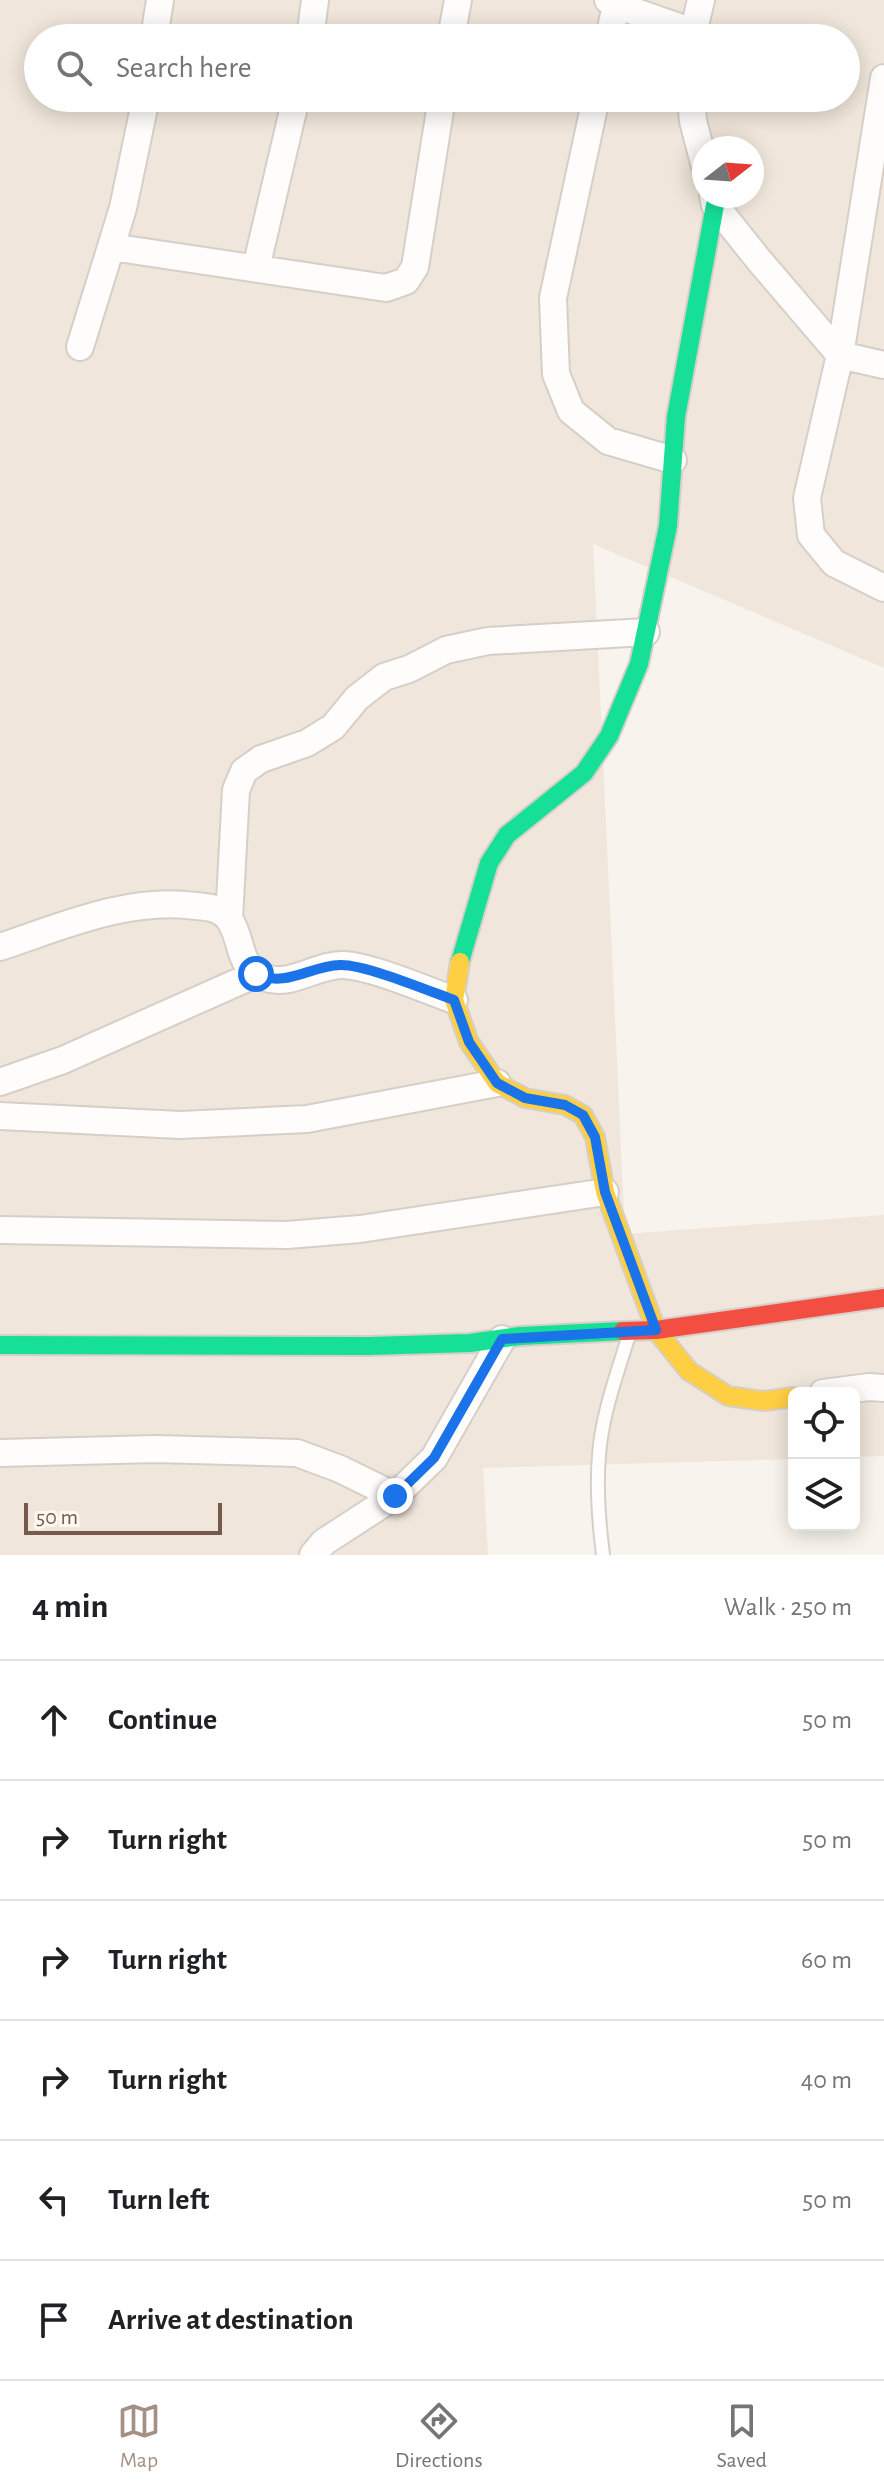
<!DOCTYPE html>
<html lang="en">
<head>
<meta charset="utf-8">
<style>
	:root { --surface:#fff; --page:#f2f2f2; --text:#202124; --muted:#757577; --line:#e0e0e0; --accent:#a49085 }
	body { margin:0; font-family:"Alegreya Sans",sans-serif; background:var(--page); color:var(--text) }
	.controls { position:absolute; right:24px; bottom:24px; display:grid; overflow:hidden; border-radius:12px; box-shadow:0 4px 20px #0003 }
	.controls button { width:72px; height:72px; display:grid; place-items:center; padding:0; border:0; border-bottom:2px solid var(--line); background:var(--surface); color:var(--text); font:40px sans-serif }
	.compass { position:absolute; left:692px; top:136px; width:72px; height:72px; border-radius:50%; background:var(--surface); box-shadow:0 4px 20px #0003; rotate:73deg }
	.scale { position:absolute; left:24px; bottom:20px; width:198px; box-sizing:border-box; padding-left:8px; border:4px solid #765b4d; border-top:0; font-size:22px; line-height:28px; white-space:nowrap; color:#765b4d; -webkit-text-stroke:6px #fef8ef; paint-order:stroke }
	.stop { position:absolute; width:24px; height:24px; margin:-18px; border:6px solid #1a73e8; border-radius:50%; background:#fff }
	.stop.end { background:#1a73e8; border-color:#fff; box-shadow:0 2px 8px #0008 }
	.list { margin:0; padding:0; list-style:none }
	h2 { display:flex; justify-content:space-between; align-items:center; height:104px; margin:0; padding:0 32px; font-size:34px }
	h2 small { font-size:26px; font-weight:400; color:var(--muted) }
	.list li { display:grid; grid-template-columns:52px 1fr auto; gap:24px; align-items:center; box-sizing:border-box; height:120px; padding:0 32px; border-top:2px solid var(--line) }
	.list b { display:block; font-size:30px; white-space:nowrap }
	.list em { font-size:26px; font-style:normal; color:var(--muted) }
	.icon { flex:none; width:44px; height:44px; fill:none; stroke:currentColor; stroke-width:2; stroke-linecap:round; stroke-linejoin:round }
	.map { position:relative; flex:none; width:884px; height:1555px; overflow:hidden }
	.search { position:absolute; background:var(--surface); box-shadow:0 4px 20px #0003; left:24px; right:24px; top:24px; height:88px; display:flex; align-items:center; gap:20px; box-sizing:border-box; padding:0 28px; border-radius:44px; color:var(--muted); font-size:30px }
	.sheet { height:824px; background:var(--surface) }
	nav { display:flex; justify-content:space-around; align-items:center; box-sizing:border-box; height:112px; border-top:2px solid var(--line); background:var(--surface); font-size:22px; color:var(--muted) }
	nav a { display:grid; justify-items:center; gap:4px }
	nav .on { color:var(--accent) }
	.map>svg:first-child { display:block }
	.residential { fill:#f0e6db; fill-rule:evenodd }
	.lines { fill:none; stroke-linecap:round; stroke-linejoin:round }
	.lane-casing { stroke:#d5cfc8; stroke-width:16 }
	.street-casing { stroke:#d5cfc8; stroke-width:30 }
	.fast-casing { stroke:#d6cfc8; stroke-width:22 }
	.slow-casing { stroke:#d6cfc8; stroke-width:22 }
	.jam-casing { stroke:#d6cfc8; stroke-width:22 }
	.lane { stroke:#fefdfc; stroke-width:12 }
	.street { stroke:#fefdfc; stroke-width:26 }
	.fast { stroke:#16e098; stroke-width:18 }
	.slow { stroke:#ffcf43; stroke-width:18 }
	.jam { stroke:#f24e42; stroke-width:18 }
	.route { stroke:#1a73e8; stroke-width:10 }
</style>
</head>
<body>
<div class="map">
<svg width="884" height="1555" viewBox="0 0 884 1555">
	<rect width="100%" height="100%" fill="#f8f3ed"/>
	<path class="residential" d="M0 0H884V668L593 544 625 1234 884 1215V1456L854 1457V1393H794V1459L483 1468 488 1555H0ZM38 38H846V98H38ZM704 148H752V196H704Z"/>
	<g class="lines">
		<defs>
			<path id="lane" d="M603 1555C599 1523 596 1488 599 1455 602 1414 617 1374 629 1335"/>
			<path id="street" d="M608 0 616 5 693 32
				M154 38 160 0
				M310 38 315 0
				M451 38 458 0
				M609 38 616 5
				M692 38 701 0
				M884 78 840 355 884 365
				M596 98 553 298 556 374 571 411 608 441 673 460
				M691 98 693 121 704 163
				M713 196 715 205 758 259 840 355 807 498 811 535 834 563 884 588
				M111 247 386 288 406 281 415 267 442 98
				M256 268 296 98
				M80 347 123 208 146 98
				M229 919 236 790 244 771 261 759 307 743 333 727 357 698 384 677 409 669 446 650 488 641 646 632
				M0 947C63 926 128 897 196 906 208 907 221 908 229 919 244 940 236 968 266 978 291 987 318 964 343 965 371 966 426 990 454 1000
				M0 1082 63 1060 256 974
				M0 1116 180 1125 307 1119 497 1083
				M0 1230 287 1235 360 1229 605 1192
				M823 1393 869 1387 884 1388
				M0 1453 156 1449 297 1453 340 1469 395 1496
				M313 1555 324 1542 395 1496 434 1458 502 1339"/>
			<path id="fast" d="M460 962 489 863 507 835 584 773 609 736 639 664 668 526 676 417 715 205
				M0 1345 369 1346 470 1343 520 1336 623 1331"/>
			<path id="slow" d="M460 962 454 1000 469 1042 497 1083 525 1098 565 1105 583 1115 595 1137 605 1192 656 1330 689 1371 728 1396 764 1401 794 1397"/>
			<path id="jam" d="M623 1331 656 1330 884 1298"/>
		</defs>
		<use href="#lane" class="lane-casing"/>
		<use href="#street" class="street-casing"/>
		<use href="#fast" class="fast-casing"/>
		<use href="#slow" class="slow-casing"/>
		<use href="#jam" class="jam-casing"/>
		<use href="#lane" class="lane"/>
		<use href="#street" class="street"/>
		<use href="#fast" class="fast"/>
		<use href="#slow" class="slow"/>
		<use href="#jam" class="jam"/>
	</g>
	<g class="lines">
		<path class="route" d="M256 974C287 988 309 966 340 965 364 964 429 991 454 1000L469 1042 497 1083 525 1098 565 1105 583 1115 595 1137 605 1192 656 1330 502 1339 434 1458 395 1496"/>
	</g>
</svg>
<div class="controls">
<button><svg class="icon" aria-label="locate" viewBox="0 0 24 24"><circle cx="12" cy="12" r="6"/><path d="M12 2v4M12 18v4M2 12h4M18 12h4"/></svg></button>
<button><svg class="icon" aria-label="layers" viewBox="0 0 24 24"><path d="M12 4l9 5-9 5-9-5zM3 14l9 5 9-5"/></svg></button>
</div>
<svg class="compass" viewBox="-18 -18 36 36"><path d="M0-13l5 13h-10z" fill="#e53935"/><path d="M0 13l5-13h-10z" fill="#757577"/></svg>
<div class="scale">50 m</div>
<div class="stop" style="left:256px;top:974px"></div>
<div class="stop end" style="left:395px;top:1496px"></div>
<div class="search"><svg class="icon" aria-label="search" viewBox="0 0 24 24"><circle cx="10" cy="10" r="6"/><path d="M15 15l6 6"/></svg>Search here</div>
</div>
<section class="sheet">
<h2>4 min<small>Walk · 250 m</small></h2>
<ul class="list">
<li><svg class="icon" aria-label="ahead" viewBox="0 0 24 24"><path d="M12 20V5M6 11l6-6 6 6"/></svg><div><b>Continue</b></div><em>50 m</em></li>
<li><svg class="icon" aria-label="right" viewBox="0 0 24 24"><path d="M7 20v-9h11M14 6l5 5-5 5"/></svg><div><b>Turn right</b></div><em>50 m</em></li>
<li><svg class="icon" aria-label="right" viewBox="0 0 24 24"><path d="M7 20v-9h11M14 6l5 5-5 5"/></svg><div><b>Turn right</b></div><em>60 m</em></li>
<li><svg class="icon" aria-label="right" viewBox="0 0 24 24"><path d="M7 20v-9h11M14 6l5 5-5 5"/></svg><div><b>Turn right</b></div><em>40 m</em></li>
<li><svg class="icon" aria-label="left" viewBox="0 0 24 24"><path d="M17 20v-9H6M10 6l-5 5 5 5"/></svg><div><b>Turn left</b></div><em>50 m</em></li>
<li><svg class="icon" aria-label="arrive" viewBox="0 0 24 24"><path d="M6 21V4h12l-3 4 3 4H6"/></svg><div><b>Arrive at destination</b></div></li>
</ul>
</section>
<nav>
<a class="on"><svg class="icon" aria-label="map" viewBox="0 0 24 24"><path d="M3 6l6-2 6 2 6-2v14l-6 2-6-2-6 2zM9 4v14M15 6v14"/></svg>Map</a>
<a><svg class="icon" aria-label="directions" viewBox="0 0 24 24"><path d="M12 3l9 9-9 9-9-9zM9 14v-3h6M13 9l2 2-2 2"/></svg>Directions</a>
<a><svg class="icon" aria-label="saved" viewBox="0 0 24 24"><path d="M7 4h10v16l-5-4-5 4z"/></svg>Saved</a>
</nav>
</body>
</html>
